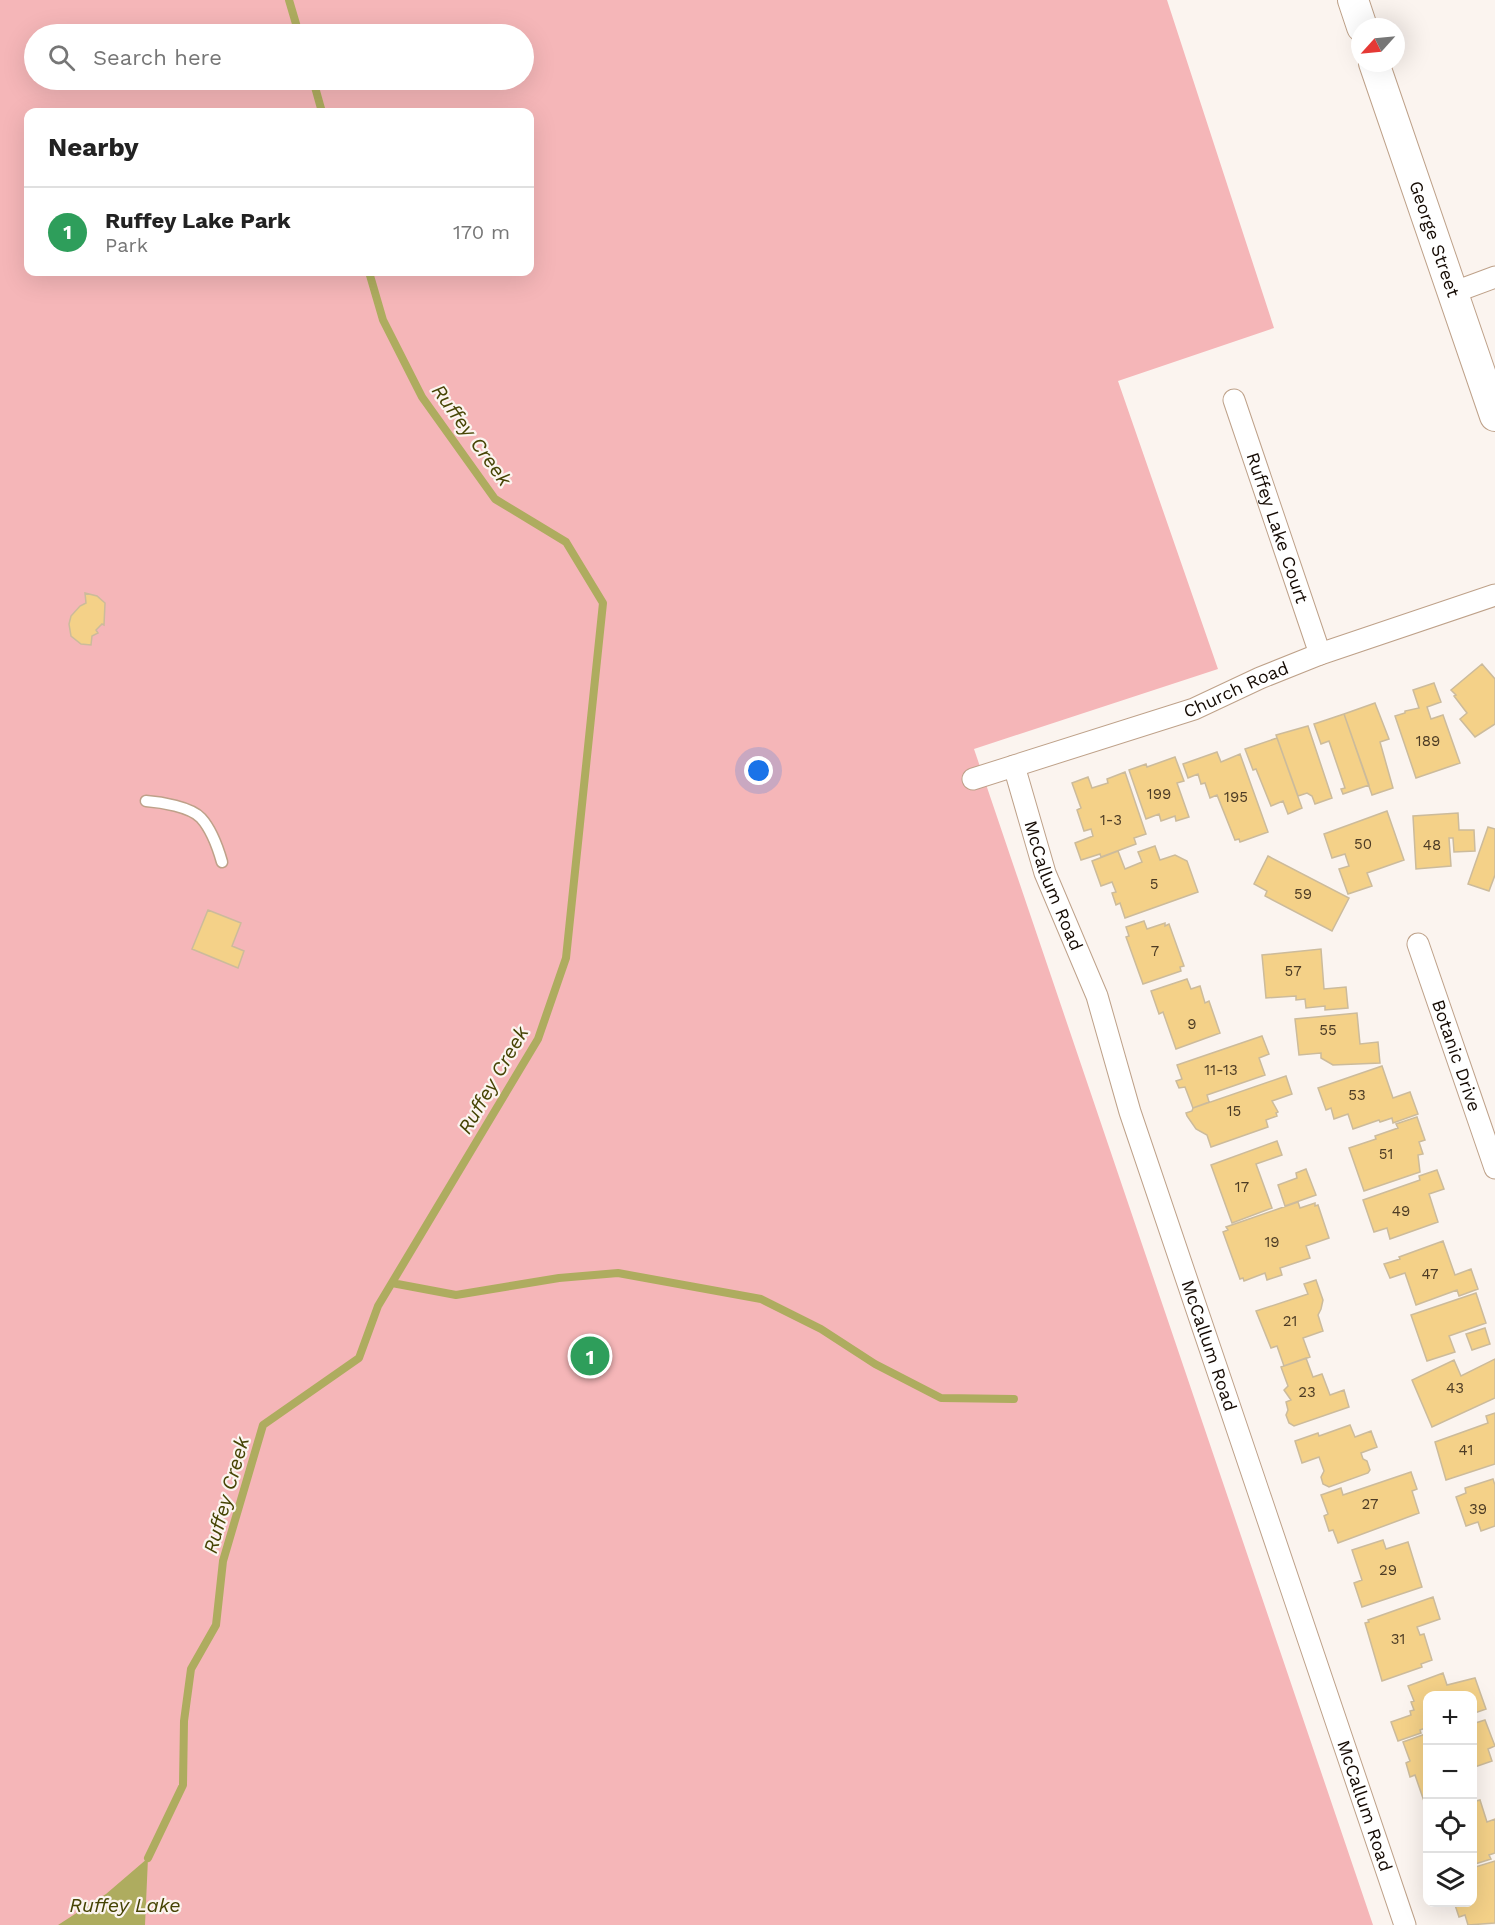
<!DOCTYPE html>
<html lang="en">
<head>
<meta charset="utf-8">
<style>
	:root { --surface:#fff; --page:#f2f2f2; --text:#222; --muted:#767676; --line:#e0e0e0; --accent:#2563eb }
	body { margin:0; font-family:"Work Sans",sans-serif; background:var(--page); color:var(--text) }
	.controls { position:absolute; right:18px; bottom:18px; display:grid; overflow:hidden; border-radius:12px; box-shadow:0 6px 24px #0002 }
	.controls button { width:54px; height:54px; display:grid; place-items:center; padding:0; border:0; border-bottom:2px solid var(--line); background:var(--surface); color:var(--text); font:30px sans-serif }
	.compass { position:absolute; left:1351px; top:18px; width:54px; height:54px; border-radius:50%; background:var(--surface); box-shadow:0 6px 24px #0002; rotate:243deg }
	.you { position:absolute; left:759px; top:771px; width:21px; height:21px; margin:-15px; border:4px solid #fff; border-radius:50%; background:#1a73e8; box-shadow:0 0 0 9px #1a73e833 }
	.badge { display:grid; place-items:center; width:39px; height:39px; border-radius:50%; background:var(--accent); color:#fff; font-size:20px; font-weight:700 }
	.pin { position:absolute; translate:-50% -50%; border:3px solid #fff; box-shadow:0 2px 6px #0006 }
	.list { margin:0; padding:0; list-style:none }
	h2 { display:flex; justify-content:space-between; align-items:center; height:78px; margin:0; padding:0 24px; font-size:26px }
	h2 small { font-size:20px; font-weight:400; color:var(--muted) }
	.list li { display:grid; grid-template-columns:39px 1fr auto; gap:18px; align-items:center; box-sizing:border-box; height:90px; padding:0 24px; border-top:2px solid var(--line) }
	.list b { display:block; font-size:22px; white-space:nowrap }
	.list p { margin:0; font-size:20px; white-space:nowrap; color:var(--muted) }
	.list em { font-size:20px; font-style:normal; color:var(--muted) }
	.icon { flex:none; width:33px; height:33px; fill:none; stroke:currentColor; stroke-width:2; stroke-linecap:round; stroke-linejoin:round }
	.map { position:relative; flex:none; width:1495px; height:1925px; overflow:hidden }
	.search { position:absolute; background:var(--surface); box-shadow:0 6px 24px #0002; left:24px; top:24px; width:510px; height:66px; display:flex; align-items:center; gap:15px; box-sizing:border-box; padding:0 21px; border-radius:33px; color:var(--muted); font-size:22px }
	.panel { position:absolute; background:var(--surface); box-shadow:0 6px 24px #0002; left:24px; top:108px; width:510px; height:168px; border-radius:12px }
	.map>svg:first-child { display:block }
	.green { fill:#f5b6b8; fill-rule:evenodd }
	.water { fill:#aeac5f }
	.lines { fill:none; stroke-linecap:round; stroke-linejoin:round }
	.stream { stroke:#aeac5f; stroke-width:8 }
	.building { fill:#f4d188; stroke:#ccbb9b; stroke-width:1.5 }
	.lane-casing { stroke:#bea189; stroke-width:13 }
	.street-casing { stroke:#bea189; stroke-width:23 }
	.secondary-casing { stroke:#bea189; stroke-width:32 }
	.lane { stroke:#fff; stroke-width:10 }
	.street { stroke:#fff; stroke-width:21 }
	.secondary { stroke:#fff; stroke-width:30 }
	.labels { text-anchor:middle; stroke-width:4.5; stroke-linejoin:round; paint-order:stroke }
	.number-label { font-size:15px; fill:#4d3c25 }
	.street-label { font-size:18px; fill:#150b04; stroke:#fbf4ef }
	.water-label { font-size:20px; font-style:italic; fill:#464404; stroke:#fbf4ef }
</style>
</head>
<body>
<div class="map">
<svg width="1495" height="1925" viewBox="0 0 1495 1925">
	<rect width="100%" height="100%" fill="#fbf4ef"/>
	<path class="green" d="M0 0H1167L1274 328 1118 381 1218 669 974 749 1373 1925H0ZM34 34H524V80H34ZM28 112H530V272H28Z"/>
	<path class="water" d="M148 1858 145 1925H58L106 1894Z"/>
	<g class="lines">
		<path class="stream" d="M289 0 299 34
			M313 80 322 112
			M392 1283 456 1295 559 1278 618 1273 761 1299 821 1329 875 1364 941 1398 1014 1399
			M148 1858 183 1785 184 1721 191 1669 216 1625 223 1561 263 1425 359 1358 378 1306 538 1039 566 958 603 603 566 542 495 499 422 397 383 320 369 272"/>
	</g>
	<path class="building" d="M85 593 97 596 105 603 104 625 102 624 96 630 98 633 92 636 91 645 81 644 71 636 69 624 71 616 80 606 86 603Z
		M1482 664 1495 679V724L1475 737 1460 719 1467 713 1454 696 1456 695 1451 690Z
		M1434 683 1441 702 1427 707 1431 719 1443 715 1460 763 1416 778 1395 716 1405 713V711L1419 708 1413 690Z
		M1375 703 1389 739 1380 742 1393 788 1372 795 1344 714Z
		M1344 714 1369 785 1343 794 1341 789 1345 788 1329 741 1321 744 1314 724Z
		M1308 726 1332 798 1315 804 1312 796 1307 793 1298 796 1276 735Z
		M1277 738 1302 808 1288 814 1283 801 1271 806 1256 769 1253 770 1245 749Z
		M1217 752 1221 762 1240 754 1268 832 1240 842 1239 839 1235 840 1217 795 1210 798 1205 783 1201 784 1198 774 1188 778 1183 764Z
		M1175 757 1184 781 1177 783 1189 817 1176 821 1175 816 1161 821 1159 814 1146 819 1129 770 1146 764 1147 767Z
		M1125 772 1146 834 1134 838 1136 844 1101 857 1100 854 1081 860 1075 843 1093 836 1091 829 1084 831 1077 810 1081 808 1072 783 1088 777 1092 788 1108 783 1107 779Z
		M1387 811 1404 860 1367 873 1372 886 1348 894 1339 869 1349 866 1345 854 1332 858 1324 834Z
		M1458 813 1459 830H1474L1475 851 1454 852 1453 838H1449L1451 866 1416 869 1413 816Z
		M1488 827 1495 829V875L1489 891 1468 884Z
		M1155 846 1160 860 1175 855 1187 861 1198 892 1125 918 1120 903 1116 905 1112 893 1116 892 1112 882 1101 886 1092 861 1118 851 1125 869 1142 862 1138 852Z
		M1268 856 1349 898 1332 931 1265 896 1267 891 1254 884Z
		M208 910 241 923 232 946 244 951 238 968 192 949Z
		M1144 921 1147 929 1165 923V926L1169 924 1184 966 1180 967 1181 971 1143 984 1126 937 1129 936 1126 927Z
		M1321 949 1324 989 1346 987 1348 1008 1325 1010V1006L1306 1008 1305 999 1296 1000V996L1266 998 1262 955Z
		M1187 979 1191 989 1200 986 1205 1003 1209 1001 1220 1033 1176 1049 1163 1012 1159 1014 1151 991Z
		M1357 1013 1360 1044 1378 1042 1380 1063 1333 1065 1321 1058V1053L1299 1055 1295 1019Z
		M1262 1036 1269 1054 1259 1058 1265 1075 1207 1095 1209 1102 1193 1108 1185 1087 1179 1088 1176 1081 1182 1079 1177 1065Z
		M1382 1066 1393 1098 1410 1092 1418 1114 1393 1123 1392 1118 1380 1122 1379 1120 1353 1129 1348 1114 1334 1119 1331 1108 1326 1110 1318 1088Z
		M1286 1076 1292 1094 1272 1101 1278 1112 1276 1113 1277 1116 1266 1120 1268 1127 1211 1147 1207 1135 1196 1129 1187 1116 1186 1113 1192 1111 1193 1108Z
		M1417 1117 1425 1140 1419 1142 1423 1154 1418 1155 1420 1172 1364 1191 1349 1148 1376 1139 1375 1136 1398 1128 1396 1124Z
		M1277 1141 1282 1155 1256 1164 1272 1208 1232 1223 1211 1165Z
		M1306 1169 1316 1195 1285 1206 1278 1185 1297 1178 1296 1173Z
		M1437 1170 1444 1189 1429 1194 1438 1222 1390 1239 1387 1228 1374 1232 1363 1200 1420 1180 1419 1176Z
		M1298 1202 1300 1208 1315 1203V1206L1318 1205 1329 1238 1306 1246 1310 1258 1280 1268 1282 1275 1267 1280 1265 1273 1244 1281 1243 1278 1240 1279 1223 1232 1228 1230 1226 1227Z
		M1443 1241 1455 1275 1471 1269 1478 1289 1459 1296 1457 1290 1416 1305 1405 1273 1390 1278 1384 1264 1400 1259 1399 1257Z
		M1316 1280 1323 1300 1321 1309 1318 1315 1323 1331 1303 1338 1310 1357 1284 1366 1277 1346 1271 1348 1256 1311 1308 1294 1304 1284Z
		M1476 1293 1486 1323 1449 1336 1455 1352 1427 1361 1411 1315Z
		M1485 1328 1490 1344 1472 1350 1466 1334Z
		M1306 1358 1313 1377 1322 1374 1330 1395 1344 1390 1349 1407 1294 1426 1289 1423 1286 1415 1288 1410 1286 1402 1291 1400 1284 1390 1288 1386 1281 1367Z
		M1495 1359V1398L1432 1427 1412 1380 1454 1360 1461 1376Z
		M1495 1413V1464L1446 1480 1435 1442 1488 1423 1486 1416Z
		M1350 1425 1355 1437 1371 1431 1377 1447 1361 1453 1363 1459 1367 1461 1370 1470 1368 1473 1329 1487 1323 1484 1321 1477 1324 1471 1319 1457 1302 1463 1295 1441 1318 1433 1319 1436Z
		M1411 1472 1417 1489 1412 1491 1419 1513 1338 1543 1333 1530 1329 1531 1324 1516 1328 1514 1321 1495 1341 1488 1343 1495Z
		M1493 1479 1495 1485V1526L1481 1531 1478 1522 1466 1526 1456 1497 1466 1493 1465 1488Z
		M1383 1540 1386 1549 1408 1542 1422 1587 1362 1607 1354 1583 1362 1580 1352 1550Z
		M1433 1597 1440 1619 1417 1627 1420 1635 1424 1634 1432 1660 1421 1664 1422 1667 1382 1681 1365 1623 1369 1622 1368 1620Z
		M1443 1673 1447 1685 1475 1678 1486 1709 1472 1714V1696H1428V1727L1420 1730 1421 1733 1398 1741 1391 1722 1411 1715 1410 1711 1414 1710 1411 1702 1414 1701 1408 1686Z
		M1485 1720 1495 1746 1488 1749 1492 1761 1472 1768V1724Z
		M1428 1733V1807H1426L1415 1775 1410 1777 1406 1763 1410 1761 1403 1742Z
		M1475 1798 1476 1801 1480 1800 1487 1822 1495 1819V1853L1489 1855 1491 1859 1472 1865V1799Z
		M1495 1861V1923L1468 1925 1465 1915 1459 1917 1454 1902H1472V1868Z"/>
	<g class="lines">
		<defs>
			<path id="lane" d="M146 801C161 802 191 807 201 818 211 829 218 848 222 862"/>
			<g id="street">
				<path d="M1452 293 1495 277"/>
				<path id="s1" d="M1234 400 1320 654"/>
				<path id="s2" d="M1014 766 1045 873 1097 996 1130 1112 1405 1925"/>
				<path id="s3" d="M973 779 1194 709 1260 678 1320 654 1495 595"/>
				<path id="s4" d="M1418 944 1495 1168"/>
			</g>
			<g id="secondary">
				<path d="M1353 0 1362 27"/>
				<path id="s5" d="M1374 63 1495 416"/>
			</g>
		</defs>
		<use href="#lane" class="lane-casing"/>
		<use href="#street" class="street-casing"/>
		<use href="#secondary" class="secondary-casing"/>
		<use href="#lane" class="lane"/>
		<use href="#street" class="street"/>
		<use href="#secondary" class="secondary"/>
	</g>
	<g class="labels">
		<g class="number-label">
			<text x="1428" y="746">189</text>
			<text x="1159" y="799">199</text>
			<text x="1236" y="802">195</text>
			<text x="1111" y="825">1-3</text>
			<text x="1363" y="849">50</text>
			<text x="1432" y="850">48</text>
			<text x="1154" y="889">5</text>
			<text x="1303" y="899">59</text>
			<text x="1155" y="956">7</text>
			<text x="1293" y="976">57</text>
			<text x="1192" y="1029">9</text>
			<text x="1328" y="1035">55</text>
			<text x="1221" y="1075">11-13</text>
			<text x="1357" y="1100">53</text>
			<text x="1234" y="1116">15</text>
			<text x="1386" y="1159">51</text>
			<text x="1242" y="1192">17</text>
			<text x="1401" y="1216">49</text>
			<text x="1272" y="1247">19</text>
			<text x="1430" y="1279">47</text>
			<text x="1290" y="1326">21</text>
			<text x="1455" y="1393">43</text>
			<text x="1307" y="1397">23</text>
			<text x="1466" y="1455">41</text>
			<text x="1370" y="1509">27</text>
			<text x="1478" y="1514">39</text>
			<text x="1388" y="1575">29</text>
			<text x="1398" y="1644">31</text>
		</g>
		<g class="street-label">
			<text dy="6" stroke="none"><textPath href="#s5" startOffset="186">George Street</textPath></text>
			<text dy="6" stroke="none"><textPath href="#s1" startOffset="135">Ruffey Lake Court</textPath></text>
			<text dy="6" stroke="none"><textPath href="#s3" startOffset="278">Church Road</textPath></text>
			<text dy="6" stroke="none"><textPath href="#s2" startOffset="126">McCallum Road</textPath></text>
			<text dy="6" stroke="none"><textPath href="#s4" startOffset="118">Botanic Drive</textPath></text>
			<text dy="6" stroke="none"><textPath href="#s2" startOffset="612">McCallum Road</textPath></text>
			<text dy="6" stroke="none"><textPath href="#s2" startOffset="1098">McCallum Road</textPath></text>
		</g>
		<g class="water-label">
			<text transform="translate(472 435) rotate(54)" y="7">Ruffey Creek</text>
			<text transform="translate(493 1080) rotate(-60)" y="7">Ruffey Creek</text>
			<text transform="translate(226 1495) rotate(-74)" y="7">Ruffey Creek</text>
			<text x="125" y="1912">Ruffey Lake</text>
		</g>
	</g>
</svg>
<div class="controls">
<button>+</button>
<button>−</button>
<button><svg class="icon" aria-label="locate" viewBox="0 0 24 24"><circle cx="12" cy="12" r="6"/><path d="M12 2v4M12 18v4M2 12h4M18 12h4"/></svg></button>
<button><svg class="icon" aria-label="layers" viewBox="0 0 24 24"><path d="M12 4l9 5-9 5-9-5zM3 14l9 5 9-5"/></svg></button>
</div>
<svg class="compass" viewBox="-18 -18 36 36"><path d="M0-13l5 13h-10z" fill="#e53935"/><path d="M0 13l5-13h-10z" fill="#767676"/></svg>
<div class="you"></div>
<div class="pin badge" style="left:590px;top:1356px;background:#2e9e5b">1</div>
<div class="search"><svg class="icon" aria-label="search" viewBox="0 0 24 24"><circle cx="10" cy="10" r="6"/><path d="M15 15l6 6"/></svg>Search here</div>
<section class="panel">
<h2>Nearby<small></small></h2>
<ul class="list">
<li><span class="badge" style="background:#2e9e5b">1</span><div><b>Ruffey Lake Park</b><p>Park</p></div><em>170 m</em></li>
</ul>
</section>
</div>
</body>
</html>
